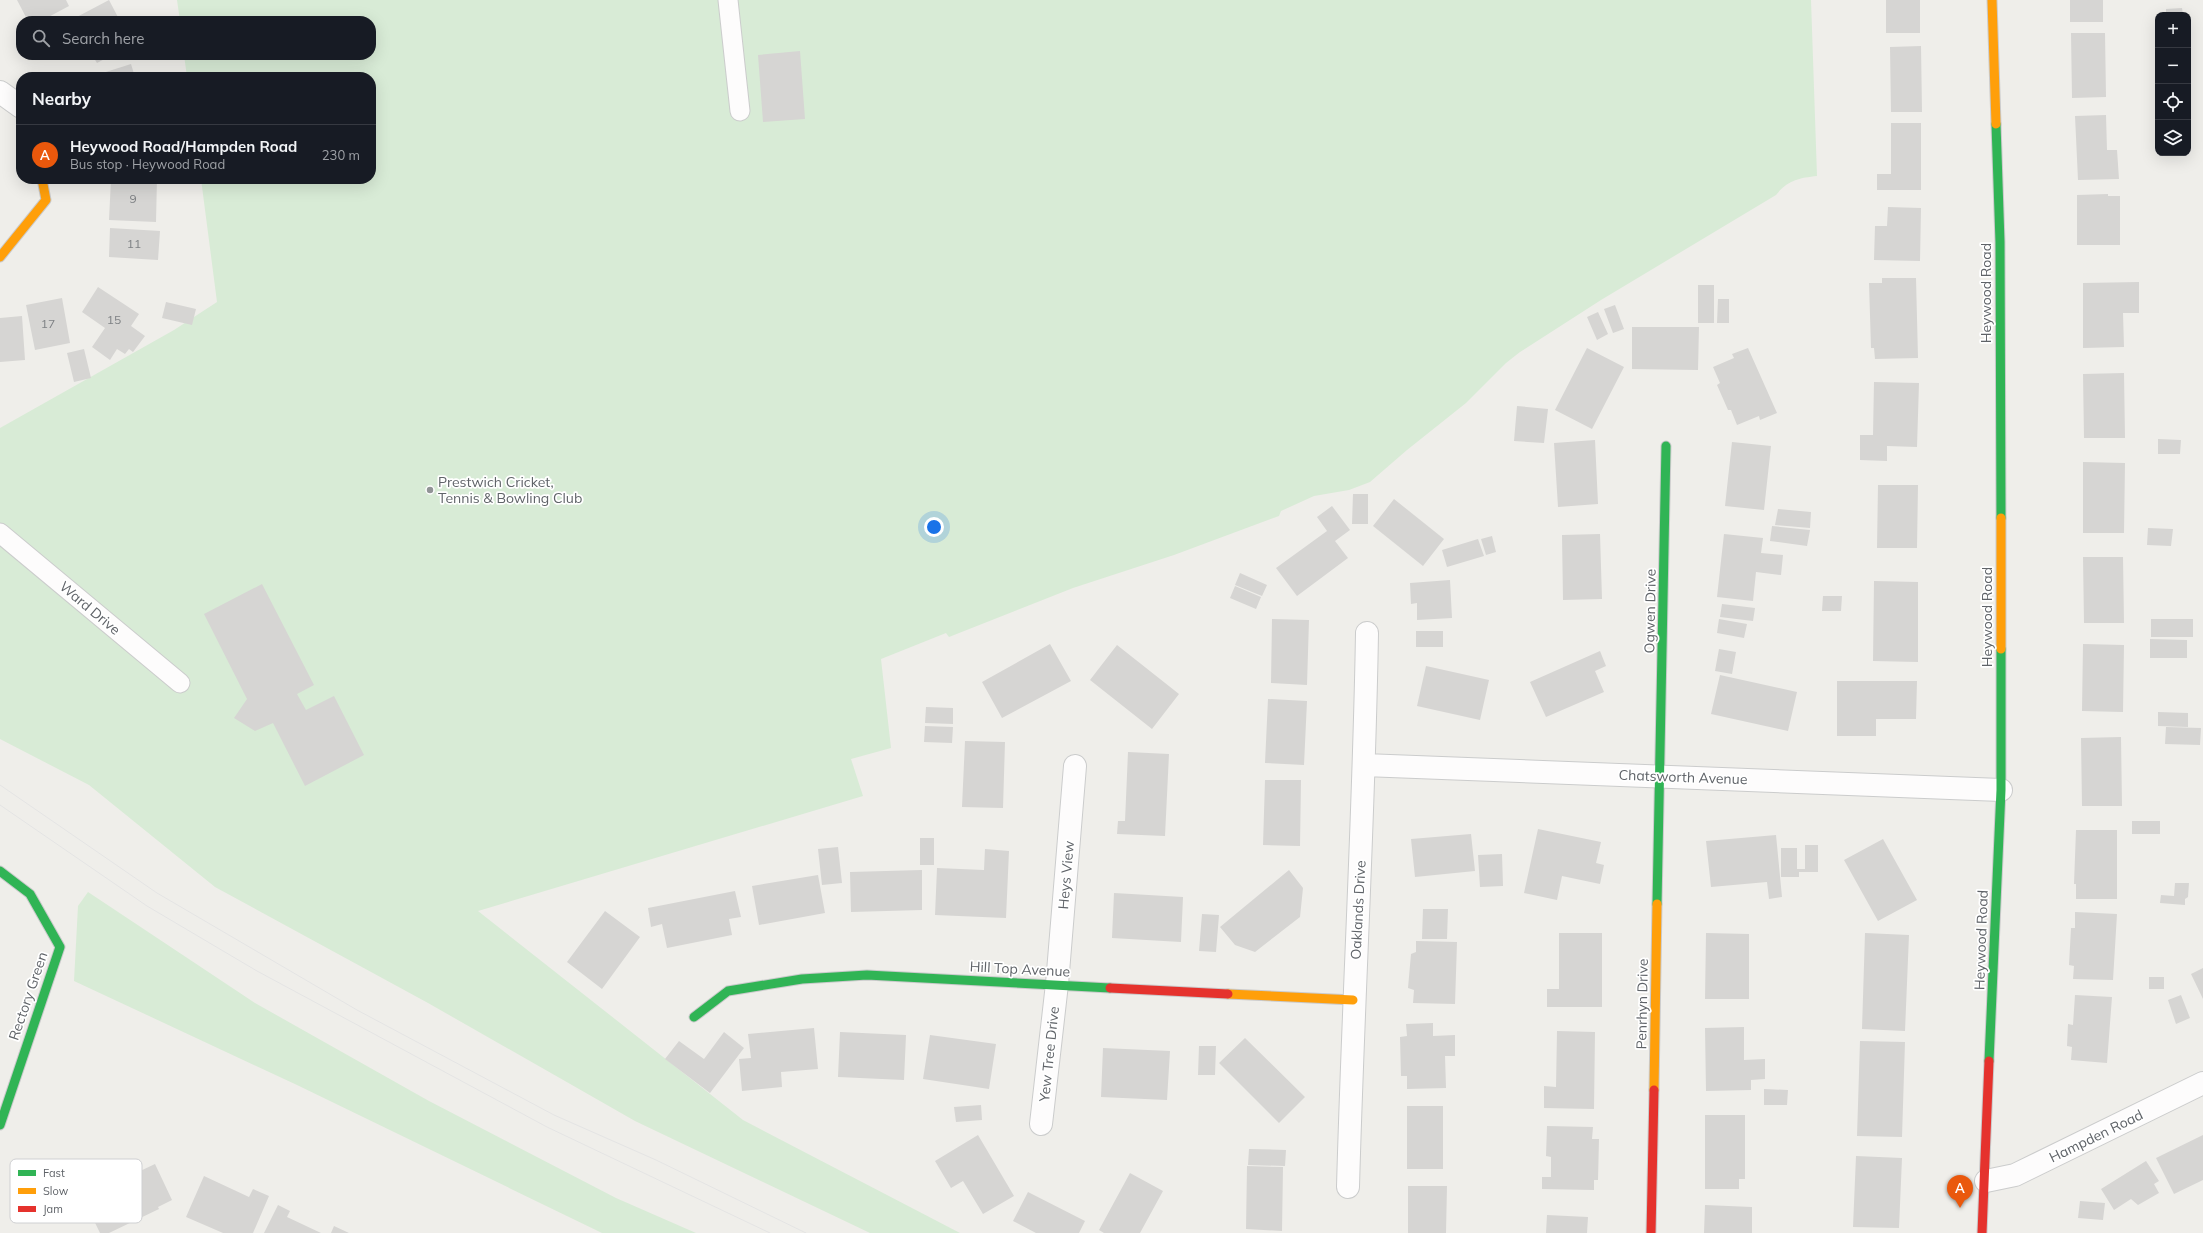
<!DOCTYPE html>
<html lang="en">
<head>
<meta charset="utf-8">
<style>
	:root { --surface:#171b24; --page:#242831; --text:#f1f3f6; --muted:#9ea1a6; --line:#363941; --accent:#ea580c }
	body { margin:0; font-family:Mulish,sans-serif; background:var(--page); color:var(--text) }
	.controls { position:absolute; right:12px; top:12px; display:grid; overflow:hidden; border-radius:8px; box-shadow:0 4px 16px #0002 }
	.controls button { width:36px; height:36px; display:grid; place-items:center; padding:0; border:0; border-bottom:1px solid var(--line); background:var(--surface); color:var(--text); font:20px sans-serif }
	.you { position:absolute; left:934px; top:527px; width:14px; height:14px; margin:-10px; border:3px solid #fff; border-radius:50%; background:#1a73e8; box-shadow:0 0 0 6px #1a73e833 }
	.badge { display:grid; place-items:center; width:26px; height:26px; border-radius:50%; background:var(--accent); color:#fff; font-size:13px; font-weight:700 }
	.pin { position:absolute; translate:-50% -33px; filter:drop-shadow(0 1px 2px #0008) }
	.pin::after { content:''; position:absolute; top:21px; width:14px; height:12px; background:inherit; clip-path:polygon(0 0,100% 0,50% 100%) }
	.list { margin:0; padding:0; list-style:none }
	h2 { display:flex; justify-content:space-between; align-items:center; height:52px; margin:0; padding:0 16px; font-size:17px }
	h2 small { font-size:13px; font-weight:400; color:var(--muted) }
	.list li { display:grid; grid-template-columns:26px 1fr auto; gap:12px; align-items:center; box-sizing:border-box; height:60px; padding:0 16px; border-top:1px solid var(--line) }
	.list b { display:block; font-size:15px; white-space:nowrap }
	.list p { margin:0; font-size:13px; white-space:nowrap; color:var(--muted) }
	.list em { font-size:13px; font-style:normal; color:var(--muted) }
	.icon { flex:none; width:22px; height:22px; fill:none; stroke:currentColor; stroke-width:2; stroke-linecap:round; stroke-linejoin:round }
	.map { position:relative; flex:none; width:2203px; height:1233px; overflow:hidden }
	.search { position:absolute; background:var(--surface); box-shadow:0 4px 16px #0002; left:16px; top:16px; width:360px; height:44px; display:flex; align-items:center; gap:10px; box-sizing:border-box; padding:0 14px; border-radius:16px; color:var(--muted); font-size:15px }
	.panel { position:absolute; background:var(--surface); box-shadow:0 4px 16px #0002; left:16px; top:72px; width:360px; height:112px; border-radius:16px }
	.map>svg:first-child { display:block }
	.green { fill:#d8ebd6 }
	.building { fill:#d6d5d3 }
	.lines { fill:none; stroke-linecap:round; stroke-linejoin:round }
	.lane-casing { stroke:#cbcccc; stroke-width:21 }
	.street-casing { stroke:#cbcccc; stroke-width:24 }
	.fast-casing { stroke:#cacacb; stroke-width:11 }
	.slow-casing { stroke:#cacacb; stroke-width:11 }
	.jam-casing { stroke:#cacacb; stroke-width:11 }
	.lane { stroke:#fdfcfc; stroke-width:19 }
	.street { stroke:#fdfcfc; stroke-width:22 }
	.fast { stroke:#30b455; stroke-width:9 }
	.slow { stroke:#ff9f0a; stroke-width:9 }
	.jam { stroke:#e5322d; stroke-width:9 }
	.tram { stroke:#e4e4e4; stroke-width:1 }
	.poi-dot { fill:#919496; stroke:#fff; stroke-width:1.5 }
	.labels { text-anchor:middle; stroke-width:3.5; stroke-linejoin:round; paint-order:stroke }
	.number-label { font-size:12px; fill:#7e8184 }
	.street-label { font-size:14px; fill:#5f6368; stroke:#fff }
	.poi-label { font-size:14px; fill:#5f6368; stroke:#fff; text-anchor:start }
	.key { fill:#fff; stroke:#cfd0d2; stroke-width:1 }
	.key-label { font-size:11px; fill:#5f6368 }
</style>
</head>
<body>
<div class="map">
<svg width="2203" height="1233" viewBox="0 0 2203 1233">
	<rect width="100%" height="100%" fill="#efeeea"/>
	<path class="green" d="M177 0H1811L1817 176C1799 178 1788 180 1776 195L1601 300 1520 352 1506 363 1466 403 1407 450 1370 482 1349 490 1314 496 1281 511 1279 516 1174 555 1073 588 949 637 946 633 881 659 891 748 851 759 863 796 478 911 743 1120 960 1233H870L635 1121 428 1003 215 887 89 785 0 739V428L174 330 217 302 201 179H371V77H187L184 55H371V21H180Z
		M88 892 255 1003 429 1101 616 1198 696 1233H602L297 1085 74 981 78 906Z"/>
	<path class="building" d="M17 0H66L69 6 41 21H28Z
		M109 0 120 21H74L73 19Z
		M1886 0H1920V33H1886Z
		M2070 0H2103V22H2070Z
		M2182 8 2183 15H2166V9Z
		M2071 33H2105L2106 97 2072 98Z
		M1921 46 1922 112H1891L1890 47Z
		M800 51 805 119 763 122 758 55Z
		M92 55H112L97 63Z
		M131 64 135 77H90Z
		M2106 115 2107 150H2117L2119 179 2078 180 2075 116Z
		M1891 123H1921V190H1877V174H1891Z
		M111 179H157L156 222 109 220Z
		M2108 194V196H2120V245H2077V195Z
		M1888 207 1921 208 1920 261 1874 260 1875 226H1887Z
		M110 228 160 231 158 260 109 257Z
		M1882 278H1916L1918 358 1875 359 1874 348H1871L1869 283H1882Z
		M2139 282V313H2123L2124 347 2083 348V283Z
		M1698 285H1714V323H1698Z
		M98 287 139 314 131 326 145 336 133 352 129 349 125 354 117 349 110 360 92 347 105 328 82 312Z
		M62 298 70 343 35 350 26 305Z
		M1718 299H1729V323H1717Z
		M166 302 196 309 192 325 162 318Z
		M1615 305 1624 329 1613 333 1604 309Z
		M1598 312 1608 334 1597 340 1587 317Z
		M22 316 25 360 0 362V318Z
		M1632 327H1699L1698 370 1632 369Z
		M1587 348 1624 367 1592 429 1555 410Z
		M1748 348 1777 413 1760 420 1759 416 1737 425 1731 410H1728L1717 385 1720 383 1713 367 1734 358 1732 354Z
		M84 349 91 378 74 382 67 353Z
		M2124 373 2125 438H2084L2083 374Z
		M1874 382 1919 383 1917 447 1887 446V461L1860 460V435H1873Z
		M1517 406 1548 409 1544 443 1514 441Z
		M2158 439 2181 440 2180 454H2158Z
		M1595 440 1598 504 1558 507 1554 443Z
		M1732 442 1771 446 1764 510 1725 506Z
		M2083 462 2125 463 2124 533H2083Z
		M1878 485H1918L1917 548H1877Z
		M1353 494H1368V524H1352Z
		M1394 499 1444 539 1423 566 1373 526Z
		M1332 506 1350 530 1335 541 1348 558 1297 596 1276 568 1327 531 1317 517Z
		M1778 509 1811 512 1810 528 1775 525Z
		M1772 526 1810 530 1807 546 1770 541Z
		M2148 528 2173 529 2171 546 2147 545Z
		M1600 534 1602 599 1563 600 1562 535Z
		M1724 534 1763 538 1761 553 1783 555 1781 575 1756 572 1753 601 1717 597Z
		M1492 536 1496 552 1486 555 1481 539Z
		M1478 539 1484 556 1447 567 1442 550Z
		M2083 557H2123L2124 623H2084Z
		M1240 573 1267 585 1262 596 1235 585Z
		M1450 580 1452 618 1417 620V603L1411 604 1410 583Z
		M1874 581 1918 582V662L1873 661Z
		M262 584 314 685 297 694 306 710 334 696 364 755 305 786 273 723 255 731 234 718 247 699 204 614Z
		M1235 586 1261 597 1256 609 1230 598Z
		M1823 596H1842L1841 611H1822Z
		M1722 604 1755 608 1753 621 1720 617Z
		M1272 619 1309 620 1307 685 1271 683Z
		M1719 619 1747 624 1744 638 1717 633Z
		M2151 619H2193V637H2151Z
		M1416 631H1443V647H1416Z
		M2150 639 2187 640V658H2150Z
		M1050 644 1071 681 1002 718 982 682Z
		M2083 644 2124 645 2123 712 2082 711Z
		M1117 645 1179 694 1152 729 1090 680Z
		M1719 649 1736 652 1732 674 1715 671Z
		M1600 651 1606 666 1595 671 1604 692 1546 717 1530 682Z
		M1426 666 1489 680 1480 720 1417 706Z
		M1720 675 1797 692 1788 731 1711 714Z
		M1837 681H1917L1916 719H1876V736H1837Z
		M1268 699 1307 701 1304 765 1265 763Z
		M926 707 953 708V724L925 723Z
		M2158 712 2188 713V727L2158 726Z
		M925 726 953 727 952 743 924 742Z
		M2166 727 2201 728 2200 745 2165 744Z
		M2121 737 2122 806H2082L2081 738Z
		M965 741 1005 742 1003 808 962 807Z
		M1128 752 1169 754 1165 836 1117 834 1118 821H1125Z
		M1265 780H1301L1300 846 1263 845Z
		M2132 821H2160V834H2132Z
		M1538 829 1601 842 1596 863 1604 865 1600 884 1562 876 1557 900 1524 893Z
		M2076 830H2117V899H2076V884H2074Z
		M1471 834 1475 871 1415 877 1411 839Z
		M1776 835 1782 897 1769 899 1767 882 1711 887 1706 841Z
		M920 838H934V865H920Z
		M1883 839 1917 900 1878 921 1844 860Z
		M1805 845H1818V872H1799V877H1781V848H1797V869H1805Z
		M838 847 842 883 822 885 818 849Z
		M985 849 1009 851 1006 918 935 915 937 868 984 870Z
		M1502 854 1503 886 1480 887 1478 855Z
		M922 870V910L851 912 850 872Z
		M1289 870 1303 888 1300 917 1255 952 1235 945 1220 927Z
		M818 875 825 913 759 925 752 886Z
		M2175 883H2189L2188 897 2185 899V905L2160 903 2161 895 2174 896Z
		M735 891 741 917 729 919 732 935 667 948 662 924 651 927 648 908Z
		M1114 893 1183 897 1181 942 1112 938Z
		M1423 909H1448L1447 939H1422Z
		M605 911 640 937 602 989 567 962Z
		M2075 912 2117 914 2113 980 2073 979 2074 966 2069 965 2071 928H2075Z
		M1202 914 1219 915 1216 952 1199 951Z
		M1559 933H1602V1007H1547V989H1559Z
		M1706 933 1749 934V999H1705Z
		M1865 933 1909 935 1905 1031 1862 1029Z
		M1416 941 1457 942 1455 1004 1413 1003 1414 990 1408 988 1411 954 1416 952Z
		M2203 968V999L2191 974Z
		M2149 977H2164V989H2149Z
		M2075 995 2112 997 2107 1063 2071 1060 2072 1047 2067 1046 2068 1024 2073 1025Z
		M2181 995 2190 1018 2176 1024 2168 1000Z
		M1433 1023V1036L1455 1035V1056H1445L1446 1088 1407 1089V1076H1401L1400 1037 1407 1036 1406 1024Z
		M1744 1027V1060L1765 1059V1079L1751 1080V1090L1706 1091 1705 1028Z
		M814 1028 818 1069 781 1072 782 1087 742 1091 739 1059 751 1058 748 1034Z
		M1557 1031 1595 1032 1594 1109 1544 1108V1086L1556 1087Z
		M724 1032 744 1048 710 1093 665 1059 679 1041 704 1059Z
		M840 1032 906 1035 904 1080 838 1077Z
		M930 1035 996 1044 989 1089 923 1079Z
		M1245 1038 1305 1097 1279 1123 1219 1063Z
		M1860 1041 1905 1042 1902 1137 1857 1136Z
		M1199 1046H1216L1215 1075H1198Z
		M1103 1048 1170 1051 1167 1100 1101 1097Z
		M1764 1089 1788 1090 1787 1105H1764Z
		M981 1105 982 1120 956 1122 954 1107Z
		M1407 1106H1443V1169H1407Z
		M1705 1115H1745V1179H1739V1189H1705Z
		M1547 1126 1593 1127 1592 1139H1599L1598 1180H1594V1190L1542 1189V1177H1551V1157L1546 1156Z
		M978 1135 1014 1196 983 1214 963 1181 951 1188 935 1161Z
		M2203 1135V1180L2174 1194 2156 1158Z
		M1249 1149 1286 1150 1285 1166 1248 1165Z
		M1856 1156 1902 1158 1899 1228 1853 1227Z
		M2146 1161 2159 1181 2154 1184 2159 1193 2138 1205 2131 1199 2114 1210 2101 1189Z
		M155 1164 172 1200 158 1207 159 1209 109 1233H100L83 1198Z
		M1247 1166 1283 1167 1282 1231 1246 1229Z
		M1130 1173 1163 1191 1140 1233H1104L1099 1230Z
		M204 1176 249 1197 253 1189 269 1196 253 1233H223L186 1217Z
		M1408 1186H1447L1446 1233H1408Z
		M1028 1192 1085 1221 1079 1233H1036L1013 1221Z
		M2080 1201 2105 1203 2103 1220 2078 1218Z
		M278 1205 290 1211 287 1217 321 1233H264Z
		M1705 1205 1752 1207V1233H1704Z
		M1547 1215 1588 1217 1587 1233H1546Z
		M334 1226 349 1233H331Z"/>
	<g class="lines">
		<defs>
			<path id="lane" d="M728 0 740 111
				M0 533 180 683"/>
			<path id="street" d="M0 92 21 107
				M1364 765 2001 790
				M1041 1124 1057 984 1075 766
				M1986 1181 2015 1175 2203 1083
				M1348 1187C1353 1002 1364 818 1367 633"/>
			<path id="fast" d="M1996 124 2000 242 2001 518
				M0 871 30 894 60 947 0 1125
				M1657 904 1666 446
				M694 1017 728 991 802 979 867 975 1110 988
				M1989 1061 2001 790V649"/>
			<path id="slow" d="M1992 0 1996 124
				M0 257 46 200 42 179
				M2001 518V649
				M1228 994 1353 1000
				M1654 1090 1657 904"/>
			<path id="jam" d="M1110 988 1228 994
				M1651 1233 1654 1090
				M1982 1233 1989 1061"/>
		</defs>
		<use href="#lane" class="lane-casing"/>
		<use href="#street" class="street-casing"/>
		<use href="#fast" class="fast-casing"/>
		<use href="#slow" class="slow-casing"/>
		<use href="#jam" class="jam-casing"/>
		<use href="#lane" class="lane"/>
		<use href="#street" class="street"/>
		<use href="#fast" class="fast"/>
		<use href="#slow" class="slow"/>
		<use href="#jam" class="jam"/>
		<path class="tram" d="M0 785 157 893 357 1010 554 1115 656 1160 806 1233
			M0 805 147 906 257 971 547 1127 770 1233"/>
	</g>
	<circle class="poi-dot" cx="430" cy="490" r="4"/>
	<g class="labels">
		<g class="number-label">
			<text x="133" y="203">9</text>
			<text x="134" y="248">11</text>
			<text x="114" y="324">15</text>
			<text x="48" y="328">17</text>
		</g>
		<g class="street-label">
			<text transform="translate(1986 293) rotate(-90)" y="5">Heywood Road</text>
			<text transform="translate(90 608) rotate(40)" y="5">Ward Drive</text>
			<text transform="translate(1650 611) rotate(-89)" y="5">Ogwen Drive</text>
			<text transform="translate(1987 617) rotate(-90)" y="5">Heywood Road</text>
			<text transform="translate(1683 777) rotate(2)" y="5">Chatsworth Avenue</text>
			<text transform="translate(1066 875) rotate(-85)" y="5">Heys View</text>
			<text transform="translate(1358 910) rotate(-87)" y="5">Oaklands Drive</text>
			<text transform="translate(1981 940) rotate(-88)" y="5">Heywood Road</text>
			<text transform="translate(1020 969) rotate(3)" y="5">Hill Top Avenue</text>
			<text transform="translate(28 996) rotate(-71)" y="5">Rectory Green</text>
			<text transform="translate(1642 1004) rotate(-89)" y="5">Penrhyn Drive</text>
			<text transform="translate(1049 1054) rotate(-84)" y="5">Yew Tree Drive</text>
			<text transform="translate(2096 1136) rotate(-26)" y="5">Hampden Road</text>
		</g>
		<g class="poi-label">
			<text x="438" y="487">Prestwich Cricket,<tspan x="438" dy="16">Tennis &amp; Bowling Club</tspan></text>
		</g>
	</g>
	<rect x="10" y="1159" width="132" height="64" rx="6" class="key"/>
	<rect x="18" y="1170" width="18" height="6" fill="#30b455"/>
	<rect x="18" y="1188" width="18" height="6" fill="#ff9f0a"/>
	<rect x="18" y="1206" width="18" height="6" fill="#e5322d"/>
	<g class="key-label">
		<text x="43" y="1177">Fast</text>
		<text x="43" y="1195">Slow</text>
		<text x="43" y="1213">Jam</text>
	</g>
</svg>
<div class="controls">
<button>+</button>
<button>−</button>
<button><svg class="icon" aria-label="locate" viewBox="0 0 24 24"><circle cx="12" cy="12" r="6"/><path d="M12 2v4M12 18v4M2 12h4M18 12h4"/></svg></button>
<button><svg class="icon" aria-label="layers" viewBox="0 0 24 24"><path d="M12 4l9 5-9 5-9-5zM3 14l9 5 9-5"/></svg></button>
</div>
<div class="you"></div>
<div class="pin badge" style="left:1960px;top:1208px">A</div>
<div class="search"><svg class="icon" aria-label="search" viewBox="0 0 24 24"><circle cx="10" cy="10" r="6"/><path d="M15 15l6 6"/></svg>Search here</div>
<section class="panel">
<h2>Nearby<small></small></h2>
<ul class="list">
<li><span class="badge">A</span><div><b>Heywood Road/Hampden Road</b><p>Bus stop · Heywood Road</p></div><em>230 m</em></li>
</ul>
</section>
</div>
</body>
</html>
